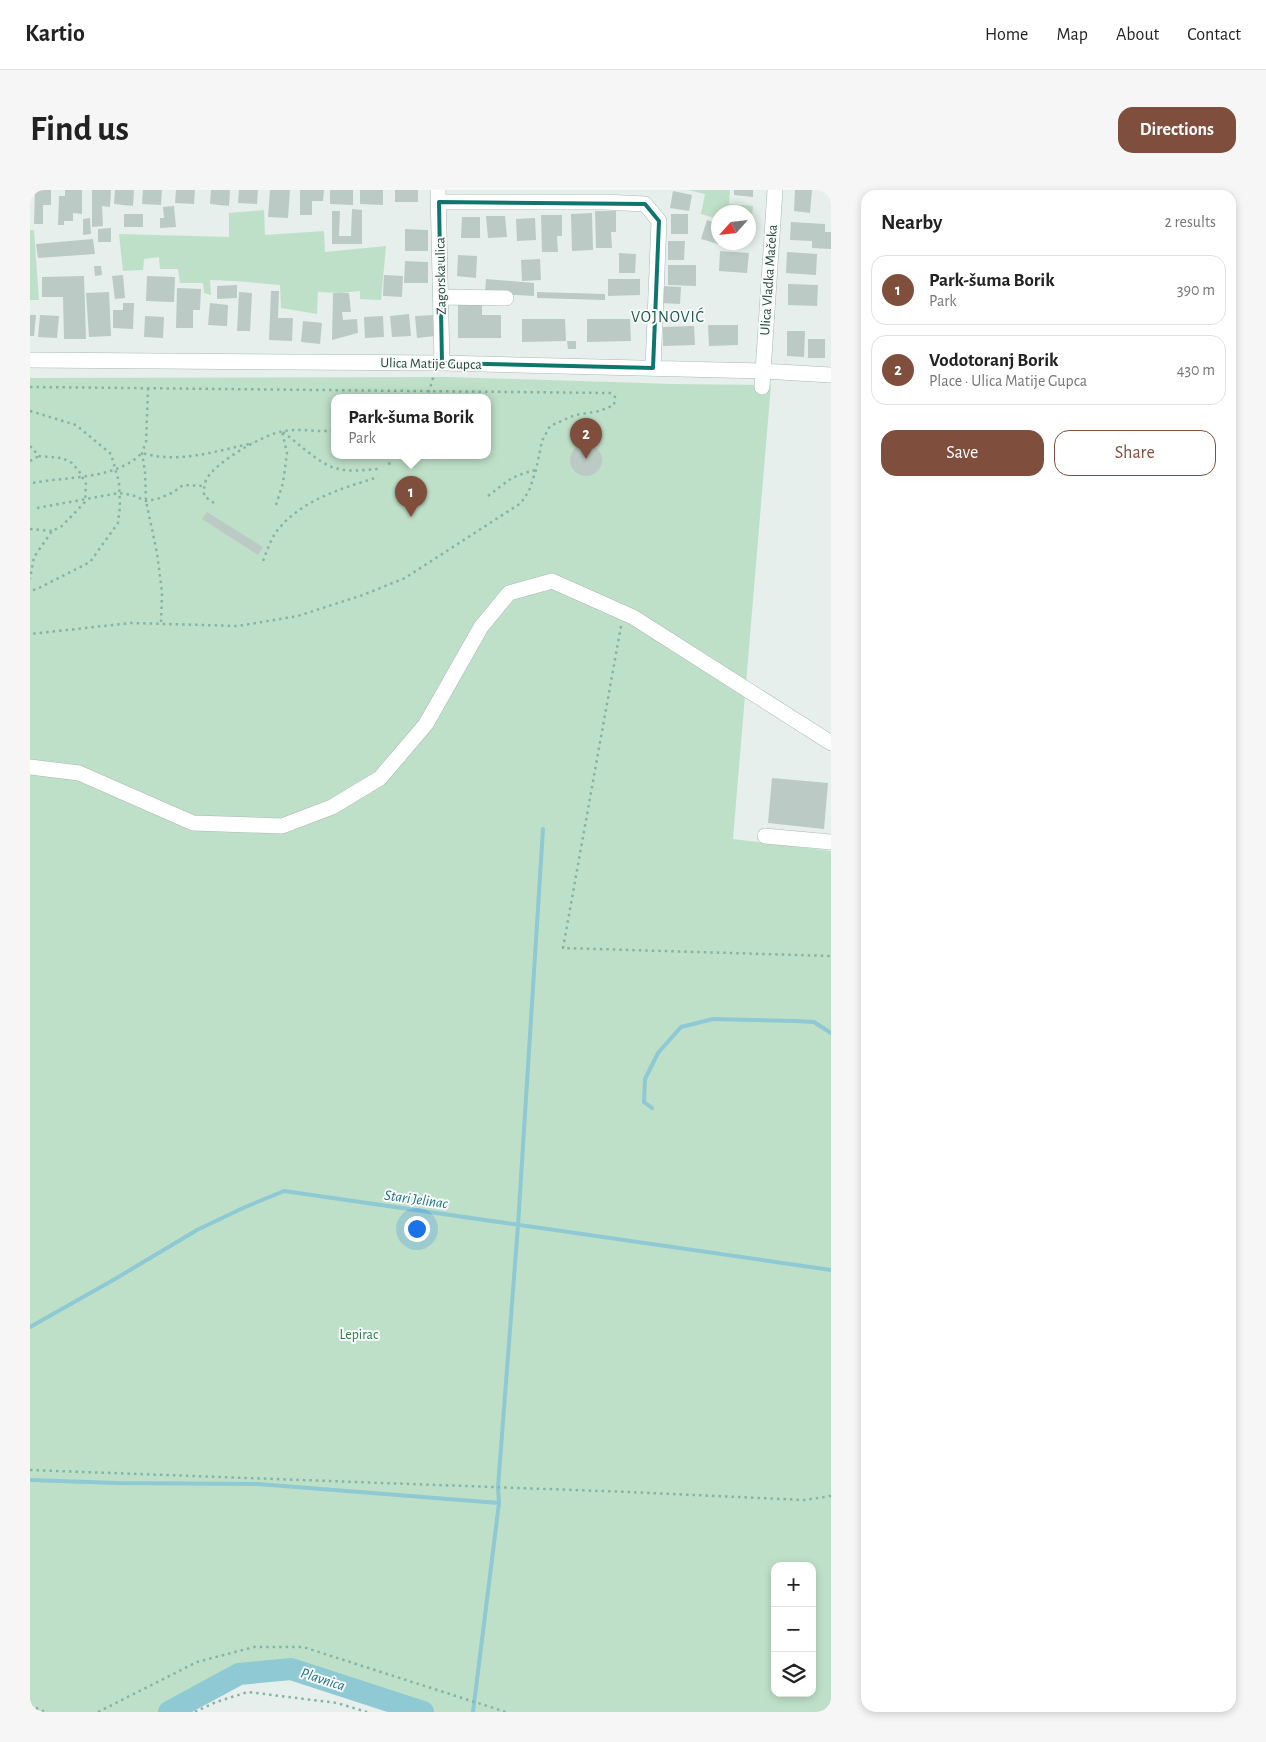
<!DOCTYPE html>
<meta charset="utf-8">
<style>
body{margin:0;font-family:"Alegreya Sans",sans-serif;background:#f6f6f6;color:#222}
.controls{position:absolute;right:15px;bottom:15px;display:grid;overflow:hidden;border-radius:10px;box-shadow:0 2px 8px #0003}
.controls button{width:45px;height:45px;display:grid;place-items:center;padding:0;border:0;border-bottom:1px solid #e0e0e0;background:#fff;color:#222;font:25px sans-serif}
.compass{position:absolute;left:681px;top:15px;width:45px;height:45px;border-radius:50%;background:#fff;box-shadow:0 2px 8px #0003;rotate:243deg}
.you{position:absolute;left:386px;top:1038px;width:18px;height:18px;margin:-12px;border:4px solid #fff;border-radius:50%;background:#1a73e8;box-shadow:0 0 0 8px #1a73e833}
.badge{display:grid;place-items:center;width:32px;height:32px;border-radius:50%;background:#804e3d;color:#fff;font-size:16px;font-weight:700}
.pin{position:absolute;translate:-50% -41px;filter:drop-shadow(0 1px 2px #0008)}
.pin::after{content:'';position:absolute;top:26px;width:18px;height:15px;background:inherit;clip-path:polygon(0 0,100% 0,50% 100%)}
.popup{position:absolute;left:301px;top:204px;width:160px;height:65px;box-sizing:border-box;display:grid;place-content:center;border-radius:10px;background:#fff;filter:drop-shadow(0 1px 4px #0005);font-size:16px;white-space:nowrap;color:#767676}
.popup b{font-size:19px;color:#222}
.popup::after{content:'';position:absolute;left:50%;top:100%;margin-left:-10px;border:10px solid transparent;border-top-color:#fff}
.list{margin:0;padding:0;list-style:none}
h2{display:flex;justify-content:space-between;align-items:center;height:65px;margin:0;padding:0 20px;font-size:21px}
h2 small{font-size:16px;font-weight:400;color:#767676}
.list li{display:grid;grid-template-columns:32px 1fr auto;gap:15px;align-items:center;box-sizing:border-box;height:70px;margin:0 10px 10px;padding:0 10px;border:1px solid #e0e0e0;border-radius:15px}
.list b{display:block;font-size:19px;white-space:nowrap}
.list p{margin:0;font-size:16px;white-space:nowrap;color:#767676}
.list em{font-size:16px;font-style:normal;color:#767676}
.actions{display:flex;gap:10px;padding:15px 20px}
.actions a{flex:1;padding:11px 0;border:1px solid #804e3d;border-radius:15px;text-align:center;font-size:18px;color:#804e3d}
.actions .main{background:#804e3d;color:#fff}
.icon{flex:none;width:28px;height:28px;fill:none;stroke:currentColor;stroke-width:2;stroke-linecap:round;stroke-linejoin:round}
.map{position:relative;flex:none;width:801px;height:1522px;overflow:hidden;border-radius:15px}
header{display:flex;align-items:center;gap:30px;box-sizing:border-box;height:70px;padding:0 25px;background:#fff;border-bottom:1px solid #e0e0e0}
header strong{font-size:24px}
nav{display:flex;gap:28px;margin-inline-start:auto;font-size:18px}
.intro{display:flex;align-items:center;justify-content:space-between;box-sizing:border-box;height:120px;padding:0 30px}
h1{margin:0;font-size:35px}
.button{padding:12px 22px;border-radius:15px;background:#804e3d;color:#fff;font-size:18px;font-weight:700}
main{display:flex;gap:30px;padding:0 30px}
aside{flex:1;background:#fff;border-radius:15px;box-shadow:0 2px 8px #0003}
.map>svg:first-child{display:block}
</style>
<header>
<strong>Kartio</strong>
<nav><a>Home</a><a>Map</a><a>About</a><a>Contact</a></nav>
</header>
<div class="intro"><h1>Find us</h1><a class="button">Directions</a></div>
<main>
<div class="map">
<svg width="801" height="1522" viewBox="0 0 801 1522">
<rect width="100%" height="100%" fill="#e6efeb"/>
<path fill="#bfe0c8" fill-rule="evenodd" d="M658 0H700L699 14 723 16 720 49H719L718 22H688V29L671 24 675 4Z
M234 20 235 45 294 41 295 62 356 56 351 110 330 109V101L310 103 288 102 287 124 251 118 250 95 205 91 180 90 181 105 174 103 173 93H150L148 79H130L129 67 114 69 113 80 93 81 89 44 199 47V23Z
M0 40H4L9 110H0Z
M418 187 644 194 741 195 703 649 801 661V1522H393L261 1479 209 1484 139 1522H0V188ZM305 208H457V266H305ZM745 1376H782V1503H745Z"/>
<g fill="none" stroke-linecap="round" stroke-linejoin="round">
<path stroke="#8ec9d4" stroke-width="4" d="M622 918 614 912 615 889 628 863 651 837 683 829 765 831 784 832 801 843
M0 1137 85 1089 167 1040 213 1018 254 1001 801 1080
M0 1290 87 1293 228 1294 469 1313 443 1522
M469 1313 468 1297 488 1035 513 639"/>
<path stroke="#8ec9d4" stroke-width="22" d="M139 1522 209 1484 261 1479 393 1522"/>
</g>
<path fill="#bbcac4" d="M5 0H21V15H13V34H4Z
M35 0H52V24L43 23V31H34V35H28L29 6H35Z
M62 0H81L80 17 72 16 73 36 62 37Z
M85 0H104L103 16 84 14Z
M113 0H132L131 15 112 14Z
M146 0H165L164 14 145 13Z
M181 0H200L199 16 180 14Z
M209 0H228L227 14 208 13Z
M240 0H260L258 28 238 27Z
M270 0H294L293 11H282V25H270Z
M300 0H323V15L300 14Z
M330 0H353V15L330 14Z
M365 0H388V12H365Z
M704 0H723V7L704 5Z
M765 0H782L780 23 764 21Z
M643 1 662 5 659 21 640 18Z
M144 16 146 37 130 38V28H134L133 17Z
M322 19 332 20V54H302V21H310L309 46H321Z
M565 21H586V42H581L582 58H566Z
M562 23 563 60 542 61 541 24Z
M94 24H113V37H94Z
M641 24H658V44H641Z
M511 25H532V46H527L528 62H512Z
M456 26H475L477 47 458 48Z
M432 27H450V48H431Z
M60 28 61 44 53 45V29Z
M505 28 506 50 487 51 486 29Z
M677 30 688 34V54L671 49Z
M761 32 795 34V42H801V59L782 58V51L760 50Z
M81 38V52H68V39Z
M375 39 398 40V61H375Z
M63 49 65 64 8 68 6 54Z
M638 51H655L654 70H638Z
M690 61 719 63 717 83 689 81Z
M757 62 787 64 786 85 756 83Z
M589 63 606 64 605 83H589Z
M428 65 447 66 446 88 427 86Z
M510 69 511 90 492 91 491 70Z
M375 71 398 72V93H374Z
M638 75H666V96L638 95Z
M64 76H71L72 85 65 86Z
M93 85 95 108 85 109 82 86Z
M354 85 373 86 372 107 353 106Z
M54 86 56 149H34L33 107H12V87Z
M117 86 145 87 144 112 116 111Z
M456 89 504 93V106L455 103Z
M578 89H610V105L578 106Z
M758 94 788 95 787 116 758 115Z
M207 95V108L187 109V96Z
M631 96 651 97 650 114 631 113Z
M147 98 171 99 170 120H163V138H146Z
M241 101H249L248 128H263L262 151 239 150Z
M79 102 81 146 59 147 56 103Z
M209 102 222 103 220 141H207Z
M507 102 575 104V110L507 108Z
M303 103H319L321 122H312L313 130 327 129 328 143 302 150Z
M93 113H104L103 139 83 138V120H93Z
M180 113 198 115 197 136 178 135Z
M428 113H452V125H471V148H428Z
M379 124 381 146 362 147 360 126Z
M0 125H6L4 146H0Z
M10 125 29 126 27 148 8 147Z
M404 125 405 146 387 148 385 126Z
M115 126 134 127 133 148 114 147Z
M353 126 354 147 335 148 334 127Z
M492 129H535L536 151 492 152Z
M557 129H600L601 151 557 152Z
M273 131 292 133 290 154 271 152Z
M678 135H708V155L679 156Z
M664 136 665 155 633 156V137Z
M757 141H775L774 167 757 166Z
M778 149H795V168H778Z
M537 151H546V159H538Z
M540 270a16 16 0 1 1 32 0a16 16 0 1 1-32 0Z
M177 322 233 357 228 365 172 329Z
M742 588 798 593 794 639 738 633Z"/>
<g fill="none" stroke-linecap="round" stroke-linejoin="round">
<defs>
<path id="minor" d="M408 0 412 173
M409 12H574L615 14 629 31 623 178
M411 107 476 108
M0 170 412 173 732 181 801 185
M732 197 745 0
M0 577 49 583 163 633 252 636 302 617 350 588 396 534 451 437 479 403 522 391 603 427 801 553
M735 646 801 652"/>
</defs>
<use href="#minor" stroke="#a8b8b2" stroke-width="16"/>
<path stroke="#86b3a5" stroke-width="2.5" stroke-dasharray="2.5 4" stroke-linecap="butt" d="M0 197 580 203 585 207 584 215 570 221 545 225 520 236 512 251 506 280 499 301 491 313 375 388 333 405 268 426 208 436 101 433 0 444
M118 198 116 252 112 263 115 282 116 311 127 363 132 402 131 434
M395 208 399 201 404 185
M0 221 46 235 81 264 89 292 90 316 88 333 60 372 7 399 0 401
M253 242C268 253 291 276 309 279 321 282 335 280 348 279
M0 256 9 266 32 268 42 273 49 281 56 294 55 312 32 336 22 341 4 367 0 389
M358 266 360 278
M0 271 9 266
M3 293C38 286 85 290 112 263 149 274 186 261 223 253
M458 306C478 291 480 286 506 280
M184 313 174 306C174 300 174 296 176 290 185 272 234 244 254 241 271 238 288 243 305 240
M246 315 253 293 257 263 252 241
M7 318 89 303 102 305 116 311 127 309 142 303 153 295 174 296
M0 339 22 341
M233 371C238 358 242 345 251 336 276 308 314 298 348 287
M591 436 533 758 801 766
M0 1280 598 1302 774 1310 801 1306
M0 1515 15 1522
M68 1522 167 1472 224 1457H273L476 1522
M165 1522 186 1512 218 1502 307 1513 337 1522"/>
<use href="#minor" stroke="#fff" stroke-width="15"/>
</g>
<path fill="none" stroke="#0f766e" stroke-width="4" stroke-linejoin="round" d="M409 12 615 14 629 31 623 178 412 173Z"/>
<g text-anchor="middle" stroke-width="4" stroke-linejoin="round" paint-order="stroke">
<g font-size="14" fill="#24423a" stroke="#f7fbf9">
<text transform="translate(410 86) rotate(-91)" y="5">Zagorska ulica</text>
<text transform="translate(738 90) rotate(-86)" y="5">Ulica Vladka Mačeka</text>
<text transform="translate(401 173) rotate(1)" y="5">Ulica Matije Gupca</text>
</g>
<g font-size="14" fill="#2d7a4b" stroke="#f7fbf9">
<text x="329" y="1149">Lepirac</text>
</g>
<g font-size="15" font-style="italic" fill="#1c6f80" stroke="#f7fbf9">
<text transform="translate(386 1009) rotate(8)" y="5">Stari Jelinac</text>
<text transform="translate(293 1489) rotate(18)" y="5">Plavnica</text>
</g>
<g font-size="16" letter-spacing="1" fill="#1f5548" stroke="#f7fbf9">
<text x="638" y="132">VOJNOVIĆ</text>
</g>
</g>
</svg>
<div class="controls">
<button>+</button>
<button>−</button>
<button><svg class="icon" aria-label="layers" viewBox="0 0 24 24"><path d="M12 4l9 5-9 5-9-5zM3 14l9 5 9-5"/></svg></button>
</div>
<svg class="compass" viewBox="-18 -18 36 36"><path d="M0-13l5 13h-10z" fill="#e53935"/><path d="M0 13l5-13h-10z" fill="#767676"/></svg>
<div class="you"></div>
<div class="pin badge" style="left:381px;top:327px">1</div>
<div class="popup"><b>Park-šuma Borik</b>Park</div>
<div class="pin badge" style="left:556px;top:269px">2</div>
</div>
<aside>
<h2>Nearby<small>2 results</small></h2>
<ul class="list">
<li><span class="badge">1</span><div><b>Park-šuma Borik</b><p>Park</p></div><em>390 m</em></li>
<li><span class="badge">2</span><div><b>Vodotoranj Borik</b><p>Place · Ulica Matije Gupca</p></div><em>430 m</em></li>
</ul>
<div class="actions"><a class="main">Save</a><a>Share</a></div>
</aside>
</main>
